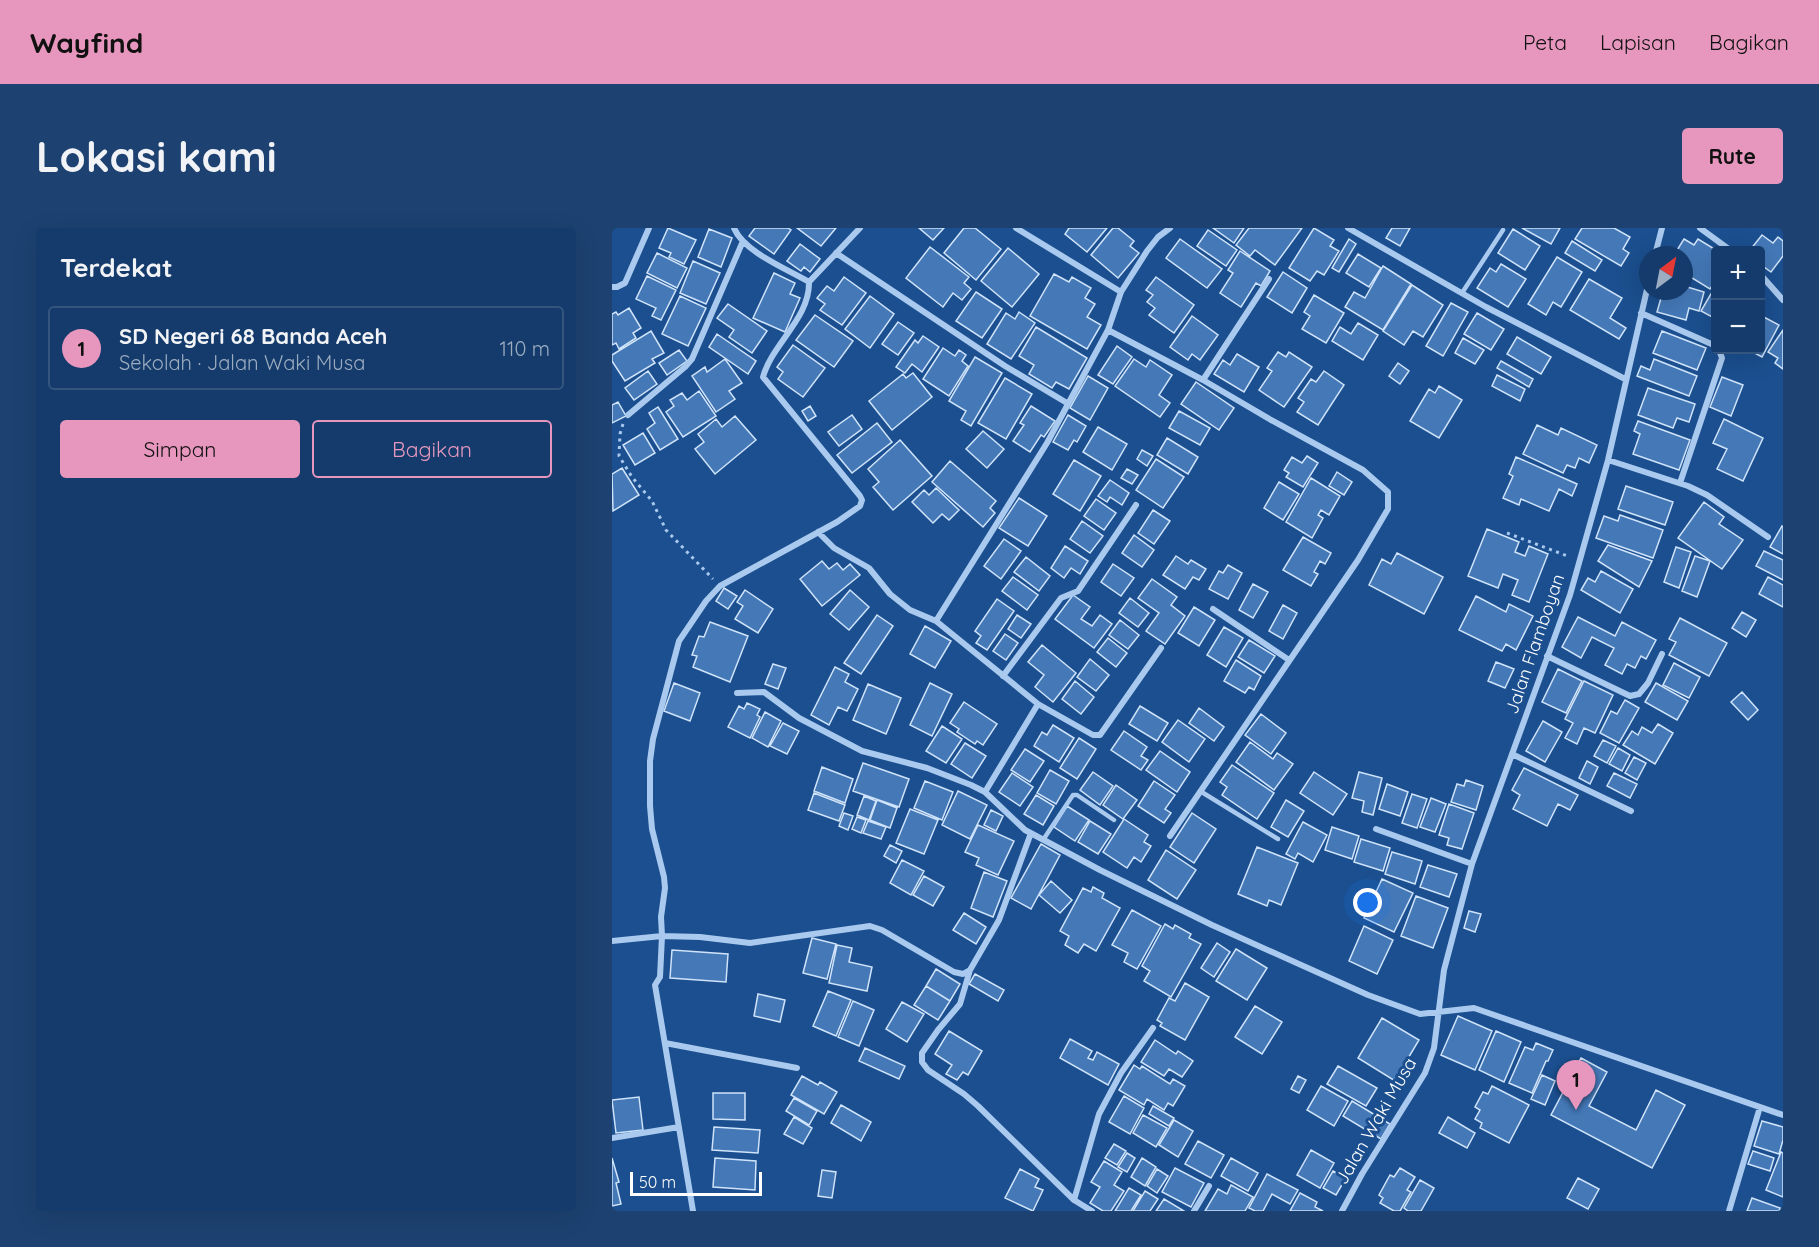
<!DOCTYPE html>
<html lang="id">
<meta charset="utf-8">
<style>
body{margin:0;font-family:Quicksand,sans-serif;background:#1d4271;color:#f1f3f6}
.controls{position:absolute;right:18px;top:18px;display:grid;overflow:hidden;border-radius:6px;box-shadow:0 6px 24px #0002}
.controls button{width:54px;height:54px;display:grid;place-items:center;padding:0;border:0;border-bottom:2px solid #33557e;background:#143b6b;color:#f1f3f6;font:30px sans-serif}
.compass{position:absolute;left:1027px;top:18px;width:54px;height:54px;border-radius:50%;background:#143b6b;box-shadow:0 6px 24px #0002;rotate:32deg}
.scale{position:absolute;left:18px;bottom:15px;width:132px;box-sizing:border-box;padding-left:6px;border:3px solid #fff;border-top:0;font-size:16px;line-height:21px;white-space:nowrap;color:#fff;-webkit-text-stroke:4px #1b4f8f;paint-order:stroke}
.you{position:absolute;left:756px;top:675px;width:21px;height:21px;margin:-15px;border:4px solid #fff;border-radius:50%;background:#1a73e8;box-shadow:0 0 0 9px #1a73e833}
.badge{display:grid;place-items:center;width:39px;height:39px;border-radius:50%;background:#e797bd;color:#111;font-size:20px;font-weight:700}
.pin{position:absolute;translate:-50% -50px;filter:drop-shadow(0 2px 3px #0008)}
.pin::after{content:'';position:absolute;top:32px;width:21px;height:18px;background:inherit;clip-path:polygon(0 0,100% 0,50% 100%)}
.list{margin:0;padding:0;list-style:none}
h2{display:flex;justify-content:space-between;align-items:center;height:78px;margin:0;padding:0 24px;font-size:26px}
h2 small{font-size:20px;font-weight:400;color:#9dadc1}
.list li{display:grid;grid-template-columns:39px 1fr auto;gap:18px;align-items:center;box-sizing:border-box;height:84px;margin:0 12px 12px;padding:0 12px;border:2px solid #33557e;border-radius:6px}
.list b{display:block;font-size:22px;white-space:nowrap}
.list p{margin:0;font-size:20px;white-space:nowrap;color:#9dadc1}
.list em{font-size:20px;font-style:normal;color:#9dadc1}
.actions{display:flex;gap:12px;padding:18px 24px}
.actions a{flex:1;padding:14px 0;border:2px solid #e797bd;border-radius:6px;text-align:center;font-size:21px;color:#e797bd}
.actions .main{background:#e797bd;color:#111}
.map{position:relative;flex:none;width:1171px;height:983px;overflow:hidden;border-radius:6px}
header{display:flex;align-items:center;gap:36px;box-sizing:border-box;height:84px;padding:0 30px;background:#e797bd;color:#111}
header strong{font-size:28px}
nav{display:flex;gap:33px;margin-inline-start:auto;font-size:21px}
.intro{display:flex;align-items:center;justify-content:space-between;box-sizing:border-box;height:144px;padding:0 36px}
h1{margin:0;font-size:42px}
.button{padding:15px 27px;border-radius:6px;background:#e797bd;color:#111;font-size:21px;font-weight:700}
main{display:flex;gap:36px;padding:0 36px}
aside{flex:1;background:#143b6b;border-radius:6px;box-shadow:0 6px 24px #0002}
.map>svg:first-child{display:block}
</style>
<header>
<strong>Wayfind</strong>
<nav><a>Peta</a><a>Lapisan</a><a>Bagikan</a></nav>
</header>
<div class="intro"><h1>Lokasi kami</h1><a class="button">Rute</a></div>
<main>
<aside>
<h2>Terdekat<small></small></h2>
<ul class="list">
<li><span class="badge">1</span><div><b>SD Negeri 68 Banda Aceh</b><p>Sekolah · Jalan Waki Musa</p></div><em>110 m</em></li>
</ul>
<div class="actions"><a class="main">Simpan</a><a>Bagikan</a></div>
</aside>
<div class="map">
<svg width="1171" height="983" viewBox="0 0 1171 983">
<rect width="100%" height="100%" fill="#1b4f8f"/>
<path fill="#4478b7" stroke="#cfe3fa" stroke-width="1.5" d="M56 0 84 12 72 36 57 29 59 25 47 20Z
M143 0H176L179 2 162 26 137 8Z
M185 0H224L209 18Z
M307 0H332L321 12Z
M352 0H363L389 21 364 52 332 25Z
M457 0H495L475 24 453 6Z
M501 0H506L522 13 518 18 527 25 506 50 479 27Z
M601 0H632L622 15Z
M637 0H690L663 37 643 22 638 28 624 17Z
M702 0 722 12 718 18 727 23 712 47 705 43 698 53 677 40Z
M780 0H798L788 18 774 10Z
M910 0H948L939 16Z
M970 0H1002L1018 9 1011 21 1017 25 1009 38 963 11Z
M97 1 120 10 109 39 86 29Z
M901 1 928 18 913 42 886 25Z
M596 2 625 22 614 38 585 18Z
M1150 7 1161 15 1166 9 1171 13V28L1159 44 1148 36V22H1138Z
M568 11 610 41 595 60 554 30Z
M737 11 744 16 727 44 720 40Z
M1072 11 1082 17 1086 11 1104 22V52L1098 61 1072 45V27H1062Z
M960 13 990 32 983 43 953 25Z
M188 16 208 31 198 44 192 39 189 43 175 33Z
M318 19 357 49 352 55 359 61 350 72 341 65 331 79 294 50Z
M396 20 427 46 400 79 369 53Z
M628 23 658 43 649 58 644 55 629 79 608 65 621 45 616 42Z
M45 25 75 40 65 60 35 45Z
M746 26 769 40 757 59 734 45Z
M945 29 970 44 949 79 941 74 934 87 916 76Z
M81 33 108 45 94 76 68 65Z
M889 36 914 51 896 79 865 60 878 40 884 44Z
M771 38 799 56 771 102 733 79 742 64 753 70Z
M671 44 695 60 680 85 655 69Z
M162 45 183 55 178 66 188 70 173 104 141 90Z
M442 46 457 54 460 49 479 60 473 70 483 76 475 89 489 97 475 121 418 88Z
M35 48 64 62 49 92 40 88 44 80 24 71Z
M232 49 254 65 230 97 208 82 213 76 205 70 215 58 222 63Z
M544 49 582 77 562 105 537 87 543 80 535 74 541 67 534 62Z
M977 51 1010 70 998 90 1014 100 1007 111 958 82Z
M800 57 831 77 811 109 801 103 792 117 771 103Z
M1072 58 1092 64 1087 83 1077 80 1074 92 1045 84 1051 63H1072Z
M364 64 390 81 370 110 344 93Z
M1100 64 1104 67V91L1089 83Z
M702 67 732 85 714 115 690 101 698 88 692 84Z
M68 68 94 80 76 118 50 106Z
M258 68 282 86 258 120 233 101Z
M839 75 856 84 831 128 814 118Z
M116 76 155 103 140 125 117 109 122 102 105 90Z
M17 80 29 100 21 105 24 110 7 121 4 115 0 117V86L4 84 6 87Z
M407 84 423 95 399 131 375 116 394 85 403 91Z
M865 85 892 101 879 122 852 106Z
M203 87 241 113 222 139 184 112Z
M1148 87 1167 97 1150 129 1137 122H1148Z
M580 88 606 107 588 132 580 126 576 132 558 119Z
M286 94 302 105 286 127 270 116Z
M746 95 766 107 751 132 720 113 728 99 739 106Z
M424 99 475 130 457 161 444 154 440 160 417 146 422 137 407 128Z
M1171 102V141L1163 135 1166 130 1156 124Z
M39 103 52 125 40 131 43 135 13 153 0 133V127Z
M1050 103 1094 120 1085 142 1041 125Z
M105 106 144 133 136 146 97 119Z
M311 108 327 119 310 144 300 136 293 145 284 139 303 112 306 115Z
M905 109 939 129 929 146 895 126Z
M851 110 872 122 863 136 843 125Z
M181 117 213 140 191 169 166 151 171 144 165 139Z
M505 118 520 129 501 156 486 147Z
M331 120 343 128 347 122 354 127 350 133 356 138 337 168 311 151Z
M67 122 75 133 55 147 47 135Z
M666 124 674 129 677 124 700 139 672 179 647 162 660 143 655 140Z
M625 126 647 139 632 164 602 146 611 132 618 137Z
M363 129 390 145 359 198 349 192 354 183 337 173Z
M113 131 130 155 117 163 123 171 104 184 80 148 93 139 95 144Z
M522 131 534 139 538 132 560 147 547 167 558 175 548 189 503 158Z
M1042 131 1085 148 1077 168 1025 148 1029 138 1038 142Z
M889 133 921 151 917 159 885 140Z
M786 135 797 143 788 156 777 148Z
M36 143 45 156 22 172 13 160Z
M712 143 732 157 706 197 685 184 692 174 686 170 699 151 704 154Z
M301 145 320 169 280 202 257 173 291 146 294 150Z
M885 147 913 161 908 173 880 158Z
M476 148 496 160 478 192 458 180Z
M1110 149 1131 157 1119 188 1098 179Z
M393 150 420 166 394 211 366 195Z
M584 154 622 180 607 202 569 176Z
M827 158 850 172 827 210 798 193 817 161 823 165Z
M1036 160 1083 176 1077 194 1065 190 1061 200 1026 187Z
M87 163 104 188 71 209 54 184 62 178 58 172 70 165 75 172Z
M6 174 14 188 0 195V177Z
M198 178 204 188 196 193 190 183Z
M419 178 443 193 432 209 429 207 418 224 401 213 412 197 408 195Z
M46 179 66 211 48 222 35 201 43 195 37 185Z
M567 183 598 200 588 217 557 200Z
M240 187 250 201 227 218 216 204Z
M456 187 474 198 465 214 462 212 456 222 441 214Z
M123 188 144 212 103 246 83 221 92 214 86 206 104 191 110 199Z
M1112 191 1151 210 1131 253 1105 241 1115 221 1101 215Z
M1026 193 1078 212 1067 242 1021 226 1028 206 1022 203Z
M265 195 280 214 240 245 225 227Z
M925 197 946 207 949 200 985 217 977 235 967 230 963 240 955 237 951 245 911 226Z
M486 199 515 216 500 242 471 224Z
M371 203 392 221 375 240 354 221Z
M31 205 43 225 23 237 11 217Z
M555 210 586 229 576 246 545 227Z
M288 212 320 248 281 282 261 259 267 254 256 241Z
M530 222 541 228 535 238 525 231Z
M695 228 706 235 691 259 674 249 677 245 672 242 680 229 690 235Z
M904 229 965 256 960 268 947 261 937 283 909 271 907 277 891 270 901 248 897 246Z
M544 231 572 249 551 280 524 262Z
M462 232 489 248 468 283 441 266Z
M338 233 384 273 378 280 383 285 371 299 320 254Z
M10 240 27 267 1 283 0 246Z
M515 241 526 247 520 256 509 250Z
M725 244 740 254 732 267 717 258Z
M699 250 728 268 717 287 709 282 706 287 711 290 700 310 674 294Z
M498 252 517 265 510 277 498 269 495 274 486 268Z
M667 254 687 266 671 292 652 280Z
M1014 258 1061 274 1053 297 1006 281Z
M324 260 347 282 337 292 330 286 321 295 300 274 312 262 317 267Z
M407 270 435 288 416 318 387 300Z
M484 271 504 285 492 302 472 288Z
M1092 274 1112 289 1107 296 1131 312 1110 341 1066 310Z
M541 282 558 293 542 316 526 305Z
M1008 287 1051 302 1041 330 984 310 992 288 1006 293Z
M470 293 491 308 478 325 458 311Z
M1170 298 1171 299V326L1158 319Z
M875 301 907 314 903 324 913 328 917 318 936 326 917 374 900 367 906 352 891 346 886 360 856 348Z
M522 307 542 322 530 339 510 325Z
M691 309 719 325 713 336 708 333 702 344 706 346 699 358 671 342Z
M392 311 409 323 389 351 372 338Z
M996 317 1040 333 1027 359 986 333Z
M453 318 476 333 468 346 459 340 452 350 439 340Z
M1064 319 1079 324 1067 360 1052 354Z
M1152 323 1171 332V352L1144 338Z
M785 325 831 349 812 386 757 357 770 331 779 336Z
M564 328 576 336 579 332 594 341 587 352 581 349 573 361 551 347Z
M1083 328 1098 333 1085 369 1070 363Z
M414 329 438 348 427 363 402 344Z
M210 333 217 341 225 335 231 342 238 336 248 347 210 378 188 351Z
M501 336 522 350 509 368 489 354Z
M616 337 630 345 616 371 597 361 607 343 611 345Z
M989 343 1021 361 1008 385 969 362 976 350 983 354Z
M401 349 426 367 415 382 390 363Z
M1156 349 1171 357V379L1147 366Z
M540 351 565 369 559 377 573 388 553 416 534 403 547 385 526 370Z
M641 356 656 364 641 390 627 382Z
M112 360 125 368 116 381 104 373Z
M133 362 161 381 146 405 123 391 131 378 125 374Z
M238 362 257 379 237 402 218 386Z
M461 367 478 379 469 391 480 398 488 387 500 396 482 420 443 391Z
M864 368 894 384 897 376 921 388 904 422 894 416 890 423 847 402Z
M518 370 537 385 526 399 507 385Z
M385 371 402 383 375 422 364 415 369 408 363 403Z
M671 377 685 385 671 411 657 403Z
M582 379 603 392 587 418 566 405Z
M1130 384 1144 392 1134 409 1120 400Z
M265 387 281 398 249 446 232 435Z
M405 387 419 396 409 410 396 401Z
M966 389 1003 408 1010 394 1044 412 1034 431 1029 428 1023 440 1015 436 1010 446 993 437 1002 420 980 409 969 430 950 419Z
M1068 390 1115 415 1097 448 1057 427 1064 414 1057 411Z
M508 392 527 407 516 421 497 407Z
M98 394 136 408 118 454 81 439 85 428 80 427 87 408 92 409Z
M313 398 339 413 323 440 298 426Z
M612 399 631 410 614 439 595 427Z
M393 406 406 415 394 432 381 423Z
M496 410 515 425 504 439 485 424Z
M637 412 663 428 652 445 626 429Z
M430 417 464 445 441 474 423 459 432 447 416 434Z
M478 431 497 447 484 463 465 449Z
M624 432 649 448 642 462 637 459 633 465 612 453Z
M884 434 902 441 893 460 876 453Z
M1062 435 1088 449 1077 470 1051 457Z
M161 436 174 440 166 461 153 456Z
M223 439 237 446 233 454 246 461 235 483 226 479 217 497 199 487Z
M946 441 970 453 954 485 930 474Z
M463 453 482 469 469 486 450 471Z
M972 453 1001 467 983 505 972 500 965 516 953 510 961 495 953 491Z
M62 455 88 465 78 493 52 483Z
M318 455 340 466 320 508 298 497Z
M1044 455 1076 473 1065 492 1033 474Z
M256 456 289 470 274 506 241 492Z
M1130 464 1146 482 1136 492 1119 474Z
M1013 472 1027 480 1007 515 988 505 999 483 1005 486Z
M352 474 385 496 371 517 365 513 363 516 345 504 347 501 338 495Z
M135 475 148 481 145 487 148 489 138 510 116 499 127 478 132 481Z
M528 478 556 495 545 513 517 496Z
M587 480 612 499 602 513 577 495Z
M153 484 169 493 156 519 140 510Z
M649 486 674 505 659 526 633 507Z
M566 492 593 511 577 534 550 514Z
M931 493 950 504 933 534 914 523Z
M171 495 187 503 175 526 158 518Z
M1046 496 1061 505 1043 536 1011 517 1020 503 1026 507 1030 499 1040 505Z
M441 497 462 510 447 534 422 518 430 504 435 507Z
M330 498 350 511 334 535 314 523Z
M512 503 535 519 529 528 536 532 529 542 499 522Z
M467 510 484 521 465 551 448 540Z
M991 512 1004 518 995 535 982 528Z
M638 514 661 531 665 525 681 536 662 562 624 534Z
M353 515 374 528 360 550 339 536Z
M1006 520 1018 527 1010 543 997 536Z
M413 521 432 533 418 554 399 542Z
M548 523 578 544 565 564 534 542Z
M1022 529 1034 535 1025 552 1013 545Z
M975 533 986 539 978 556 967 550Z
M251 535 297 551 287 579 241 563Z
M620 537 662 565 645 591 610 567 615 559 608 554Z
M210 539 241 551 233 575 202 563Z
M912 540 966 567 958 582 946 576 935 598 901 581 908 567 900 562Z
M438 542 457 553 444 576 425 565Z
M481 544 501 558 488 577 468 562Z
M702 544 735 566 721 587 688 565Z
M747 544 770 550 761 587 750 584 752 573 740 570Z
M400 545 421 559 408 578 387 564Z
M1002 545 1025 556 1018 570 995 558Z
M854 552 871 558 864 582 839 574 845 556 852 558Z
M313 553 341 564 330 592 302 580Z
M542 553 563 567 553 581 559 585 552 595 526 578Z
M775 556 796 564 788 588 767 581Z
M504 557 525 572 511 591 491 577Z
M346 563 375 577 358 611 330 597Z
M202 565 233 577 227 593 196 582Z
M800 566 815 571 805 600 790 595Z
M424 567 442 578 431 597 412 586Z
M252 568 264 573 257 592 245 587Z
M819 570 834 576 823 604 808 599Z
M265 572 285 580 278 600 258 592Z
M674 572 692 583 676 609 659 599Z
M837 576 862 585 850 621 835 617 837 610 827 607Z
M455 578 477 592 463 613 442 599Z
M298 581 326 592 312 626 284 615Z
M379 582 391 588 384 603 372 597Z
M232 585 241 588 236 602 227 598Z
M580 585 604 601 582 635 558 619Z
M245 589 254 592 249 605 240 601Z
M512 591 536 607 532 614 539 618 529 634 522 629 515 640 491 624Z
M256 593 274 599 269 611 251 605Z
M478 593 499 606 486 626 466 614Z
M691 594 715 607 701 634 686 625 683 631 674 626Z
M366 597 402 613 386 647 364 637 367 630 353 624Z
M720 599 747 608 740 631 713 622Z
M749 611 778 620 771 643 742 634Z
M429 616 448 627 419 681 399 670Z
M278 617 290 623 284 635 272 628Z
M645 619 686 635 669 677 657 672 655 678 626 666Z
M554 622 584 642 565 671 536 652Z
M780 624 810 633 803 656 773 646Z
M290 632 312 643 299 667 278 655Z
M816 637 845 646 837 669 808 659Z
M372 644 395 653 381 689 359 680Z
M312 648 332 659 321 678 301 667Z
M770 651 801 665 782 704 752 690Z
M439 653 460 672 448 685 427 667Z
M481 659 492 665 490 670 508 680 484 723 472 716 466 725 453 717 457 708 448 703 471 660 479 664Z
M804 668 836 680 821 720 789 708Z
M520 682 549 698 525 741 512 734 516 725 500 717Z
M857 683 869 686 863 704 852 700Z
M352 685 374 699 364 716 341 702Z
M553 696 561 701 563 697 579 706 577 710 589 716 559 769 532 753 538 743 530 738Z
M752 698 781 712 765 746 737 733Z
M200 710 224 716 215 751 191 745Z
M605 715 618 724 602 749 589 740Z
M225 717 240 720 237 734 260 739 255 763 217 755Z
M624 721 655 740 635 772 604 753Z
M60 722 116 726 114 754 58 750Z
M324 741 348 756 338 773 314 758Z
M363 746 392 762 386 773 357 756Z
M573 755 597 769 573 812 548 798 550 795 545 792 557 770 563 773Z
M314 758 338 773 326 792 302 777Z
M216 763 239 772 224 808 201 798Z
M146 766 173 772 168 794 142 788Z
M241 773 262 782 247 818 226 809Z
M290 774 312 786 295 814 274 801Z
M643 778 670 794 650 826 623 809Z
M846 788 880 803 863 842 829 827Z
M770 790 807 812 789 842 794 846 788 856 746 830Z
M337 803 370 823 356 847 351 844 345 852 334 846 340 837 323 826Z
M884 803 909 814 892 854 867 842Z
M458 811 480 823 476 830 481 832 485 824 507 836 496 857 448 830Z
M543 812 564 826 566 823 581 833 570 849 557 841 552 848 529 834Z
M924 815 941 822 936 833H934L920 865 897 855 913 819 921 822Z
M253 820 293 838 287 851 247 833Z
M969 830 995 844 977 878 1024 902 1044 862 1073 877 1040 940 939 887Z
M522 837 528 841 530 838 558 856 561 851 573 858 561 878 556 875 552 882 535 871 532 877 507 862Z
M726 838 765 860 754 878 715 856Z
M930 847 943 853 933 877 919 871Z
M190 848 206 857 208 854 225 864 212 886 179 867Z
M686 848 694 852 687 865 679 861Z
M709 858 736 873 722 898 695 882Z
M880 858 917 877 897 915 868 900 870 895 863 891 868 882 863 879 871 864 876 866Z
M101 865H133V892L101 891Z
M512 868 532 880 518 906 497 894Z
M27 869 31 902 4 905 0 872Z
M182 870 205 883 197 897 174 883Z
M740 873 778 896 769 911 731 888Z
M229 877 259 894 249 913 219 895Z
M541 878 562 890 557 898 537 886Z
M531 887 555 900 544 919 521 905Z
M182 889 200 900 191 916 172 906Z
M836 889 863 905 855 920 827 905Z
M562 892 581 903 566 929 547 917Z
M1150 893 1171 899V912L1167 926 1142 918Z
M102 899 148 902 146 925 100 922Z
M586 913 612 927 599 950 573 936Z
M502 916 514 923 505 937 493 930Z
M699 922 722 935 708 960 685 947Z
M1141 923 1162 930 1158 943 1136 936Z
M1169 924 1171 925V969L1154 962Z
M515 925 523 930 515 944 506 939Z
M0 930 7 954 4 955 9 976 0 978Z
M103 930 144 933 143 962 101 959Z
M530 930 544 939 533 958 519 949Z
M619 930 646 945 636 963 609 948Z
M492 933 510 944 502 957 512 963 499 983H491L478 975 488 959 479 954Z
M563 940 592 955 579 979 550 964Z
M788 940 803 949 795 962 799 964 788 983H782L768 975 771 970 767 967 778 947 782 949Z
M408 941 427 951 423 959 431 962 421 983 393 970Z
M545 941 556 948 545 965 535 958Z
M210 942 224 944 220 970 206 968Z
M721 943 734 950 724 967 711 960Z
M655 946 686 962 678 976 660 966 651 983H643L637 980Z
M966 950 987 961 976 981 955 970Z
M808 952 822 960 809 983H796L792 980Z
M619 957 641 969 633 983H593L606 961 615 966Z
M517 960 529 967 519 983H503Z
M533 963 546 971 538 983H521Z
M688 965 705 974 703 979 711 983H678Z
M1140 970 1168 980 1167 983H1135Z
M552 971 572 983H544Z"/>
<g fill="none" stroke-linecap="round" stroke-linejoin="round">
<path stroke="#a9c9ee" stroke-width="3" stroke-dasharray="3 4.5" stroke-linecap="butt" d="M11 196 8 206 7 228 20 249 40 273 54 302 101 351
M895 305 958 329"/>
<path stroke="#a9c9ee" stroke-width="4.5" d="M850 65 891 2
M588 563 666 611
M431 612 461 567H465L502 592"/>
<path stroke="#a9c9ee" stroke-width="6" d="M122 0C132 24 175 41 197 54L248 0
M404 0 509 64
M736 0 874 79 1013 151
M1088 0 1118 22
M224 25 393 138 455 175
M1043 27 1050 0
M1148 46 1171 72
M0 59H5L13 55 37 0
M1029 85 1104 118
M496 102 591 152 659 192 751 242 776 264V281L746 332 558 608
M591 152 657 51
M16 187 73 139 80 131 131 13
M996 232 1076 258 1095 267 1156 309
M1068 255 1110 130 1107 122
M206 304 222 320 257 340 278 366 298 382 324 393 426 476 373 564
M601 381 677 432
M324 393 435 215 496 102 509 64 535 23 546 9 558 0
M935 428 1018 468 1027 466 1036 455 1050 426
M391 448 449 370 466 363 524 277
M125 465 152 464 187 490 250 523 315 540 359 557 373 564 413 602 488 642 600 697 756 767 808 786 862 780 1171 887
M426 476 481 507H488L549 420
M900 526 1019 583
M764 601 860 636
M419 605 387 692 358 742 348 776 326 802 310 825V834L316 842 352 866 366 878 462 972
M0 713 50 708 88 709 138 715 258 698 270 702 342 744 351 746 358 742
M53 815 185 840
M0 910 67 899
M81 983 43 757 48 749 50 708 49 689 53 660 52 649 40 601 38 578V533L41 511 67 413 94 373 108 358 225 294 248 278 250 272 248 268 151 149C160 116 198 90 197 54
M480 983 462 972 487 886 509 845 541 800
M582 983 597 958
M730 983 750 946 813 845 822 820 832 742 860 636 958 367 996 232 1036 57
M1117 983 1148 879"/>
</g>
<g text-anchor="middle" stroke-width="6" stroke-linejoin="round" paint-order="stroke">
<g font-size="18" fill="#fff" stroke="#1b4f8f">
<text transform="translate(923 416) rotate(-71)" y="6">Jalan Flamboyan</text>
<text transform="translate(764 893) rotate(-60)" y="6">Jalan Waki Musa</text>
</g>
</g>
</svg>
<div class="controls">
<button>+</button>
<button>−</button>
</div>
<svg class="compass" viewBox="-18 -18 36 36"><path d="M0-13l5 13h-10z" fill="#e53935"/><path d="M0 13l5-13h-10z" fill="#9dadc1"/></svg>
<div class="scale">50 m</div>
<div class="you"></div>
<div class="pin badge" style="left:964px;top:882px">1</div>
</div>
</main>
